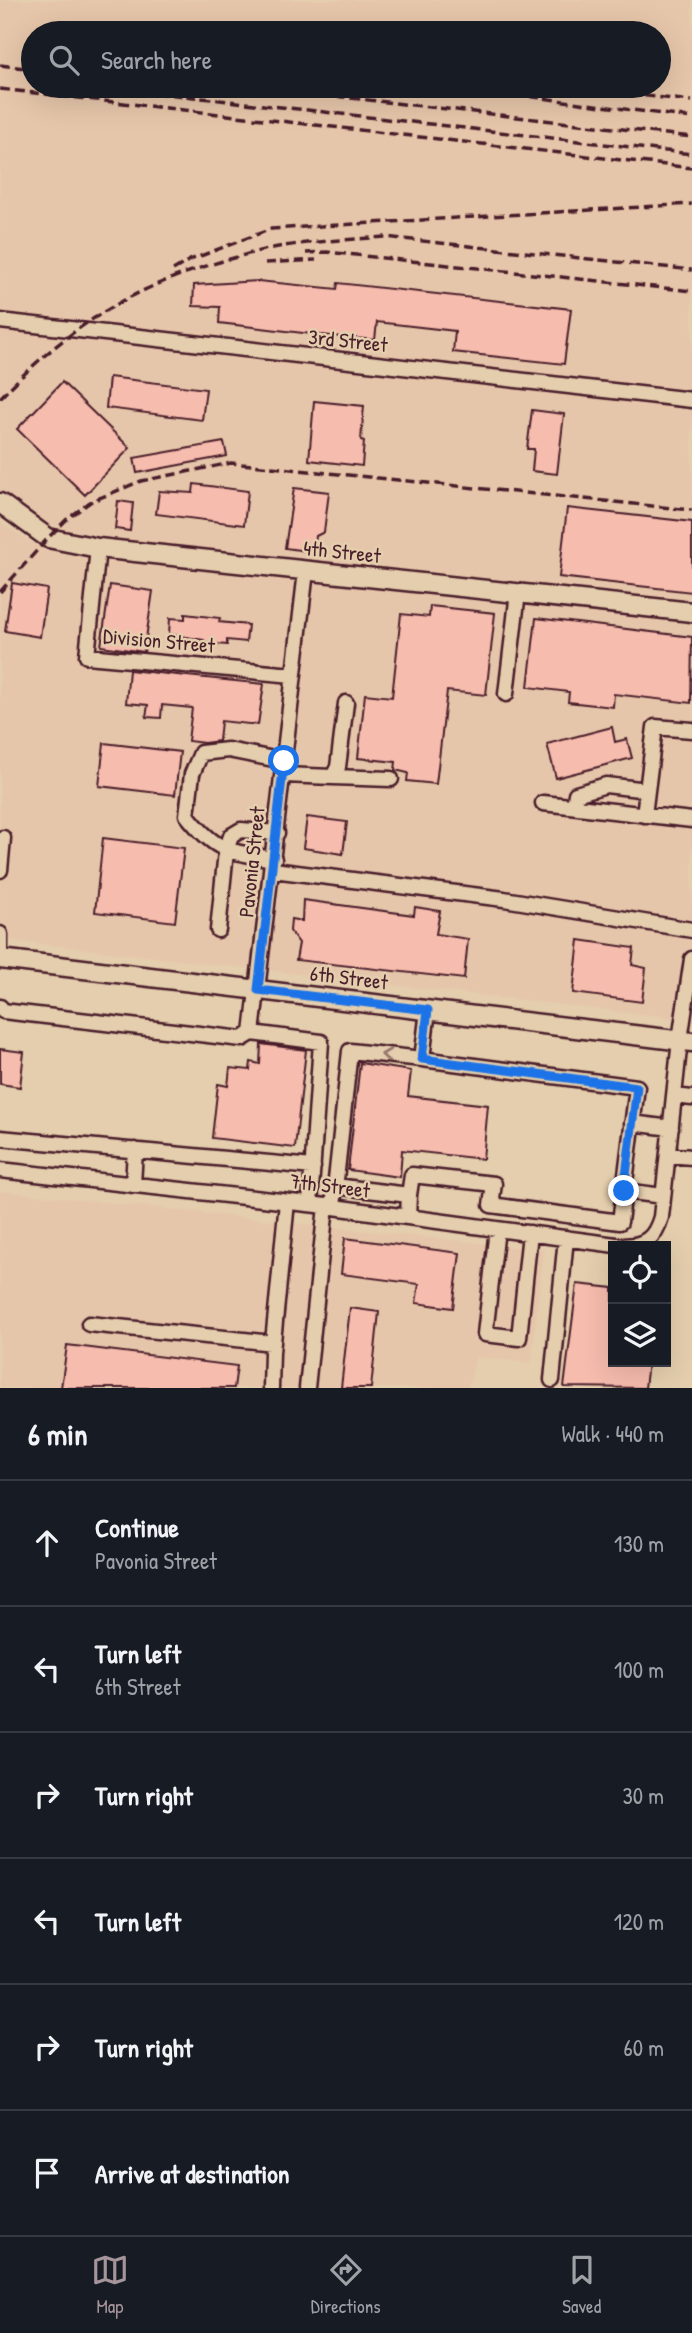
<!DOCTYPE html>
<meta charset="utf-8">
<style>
body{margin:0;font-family:"Patrick Hand",sans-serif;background:#242831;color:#f1f3f6}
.controls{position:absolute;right:21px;bottom:21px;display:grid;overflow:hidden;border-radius:0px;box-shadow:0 7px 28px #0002}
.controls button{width:63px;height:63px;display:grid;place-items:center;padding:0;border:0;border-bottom:2px solid #363941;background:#171b24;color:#f1f3f6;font:35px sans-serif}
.stop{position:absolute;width:21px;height:21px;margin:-16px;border:5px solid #1a73e8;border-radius:50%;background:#fff}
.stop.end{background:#1a73e8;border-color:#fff;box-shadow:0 2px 7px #0008}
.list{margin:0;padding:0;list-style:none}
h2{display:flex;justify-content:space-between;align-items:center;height:91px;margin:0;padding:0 28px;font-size:30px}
h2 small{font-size:23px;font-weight:400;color:#9ea1a6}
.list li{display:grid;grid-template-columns:46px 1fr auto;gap:21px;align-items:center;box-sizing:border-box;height:126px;padding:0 28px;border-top:2px solid #363941}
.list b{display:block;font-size:26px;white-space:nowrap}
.list p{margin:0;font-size:23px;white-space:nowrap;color:#9ea1a6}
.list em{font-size:23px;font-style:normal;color:#9ea1a6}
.icon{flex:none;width:38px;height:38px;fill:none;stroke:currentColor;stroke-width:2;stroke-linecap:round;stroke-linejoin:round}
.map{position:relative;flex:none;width:692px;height:1388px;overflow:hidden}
.search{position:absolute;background:#171b24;box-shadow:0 7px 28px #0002;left:21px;right:21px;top:21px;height:77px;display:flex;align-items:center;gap:18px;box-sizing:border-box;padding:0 24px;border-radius:38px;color:#9ea1a6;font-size:26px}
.sheet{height:847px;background:#171b24}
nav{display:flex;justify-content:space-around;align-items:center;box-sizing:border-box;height:98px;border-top:2px solid #363941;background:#171b24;font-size:19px;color:#9ea1a6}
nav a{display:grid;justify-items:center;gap:4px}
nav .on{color:#a6949b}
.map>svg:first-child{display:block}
</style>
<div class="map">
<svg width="692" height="1388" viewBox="0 0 692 1388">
<rect width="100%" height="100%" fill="#e4cead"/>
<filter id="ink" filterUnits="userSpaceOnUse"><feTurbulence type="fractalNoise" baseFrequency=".0143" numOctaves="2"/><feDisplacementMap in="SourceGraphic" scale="14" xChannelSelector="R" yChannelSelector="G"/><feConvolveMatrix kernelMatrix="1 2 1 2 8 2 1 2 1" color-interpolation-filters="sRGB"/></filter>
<g filter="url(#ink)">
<path fill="#e6c6aa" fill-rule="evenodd" d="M0 0H692V600L96 537 67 532 20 511 0 490ZM33 33H659V86H33Z
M0 522 34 544 92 560 93 552 692 618V1020L0 939Z
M0 1191 544 1250 531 1363 476 1357 468 1388H0Z"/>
<path fill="#f6bcad" stroke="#4a1f2b" stroke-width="2" d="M258 281 337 289 338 283 571 309 564 364 453 352 455 331 377 322 375 340 320 335 219 323 220 307 193 306 194 285Z
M109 377 206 389 202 420 106 408Z
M62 382 130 448 85 495 17 429Z
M314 401 364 406 361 440 364 441 362 466 309 460Z
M532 410 564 414 557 474 532 471 534 449H527Z
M224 442 227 456 137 473 134 458Z
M194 484 248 491 244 525 156 514 159 491 193 493Z
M294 488 329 492 324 532 316 536 314 552 285 548Z
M118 501 133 503 130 531 115 529Z
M567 508 692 522V592L559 577Z
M12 583 47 589 40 637 5 631Z
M110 585 153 591 144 652 101 646Z
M430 606 495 613 486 695 447 691 436 784 407 781 408 773 395 770 396 762 358 758 365 694 392 697 401 614 429 617Z
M185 614 220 618 219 622 248 625 246 642 227 640V645L204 643V640L169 634 170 618 185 619Z
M536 618 692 637 691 703 614 694 613 707 568 702 569 692 528 687Z
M129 670 264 684 258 725 221 721 219 741 204 743 188 741 192 708 162 705 161 718 146 717 148 705 126 703Z
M612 727 615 742 627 739 632 758 556 778 547 744Z
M104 743 180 752 175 795 99 786Z
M307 817 347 822 343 854 303 848Z
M103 838 184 848 175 922 95 912Z
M303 900 414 915 415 907 440 911 436 934 468 939 464 979 296 960 299 943 290 931 291 919 302 921Z
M579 940 634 948 632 965 646 968 642 1002 573 993Z
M261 1044 306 1050 295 1148 212 1138 218 1084 228 1086 230 1068 250 1070 251 1062 260 1064Z
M0 1049 24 1052 20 1087 0 1084Z
M360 1063 411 1071 408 1096 488 1105 483 1159 402 1150 400 1177 348 1170Z
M345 1238 460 1253 453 1308 416 1303 419 1284 341 1274Z
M577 1284 613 1288V1362H648L645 1388 564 1387Z
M350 1308 379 1312 371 1388H341Z
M67 1345 237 1366 234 1388H61Z"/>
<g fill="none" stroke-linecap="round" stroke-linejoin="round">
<defs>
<path id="minor" d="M0 321 692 400
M98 548 87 656 293 675
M306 571 252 1033 321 1042 310 1204
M506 694 518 592
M283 775 333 777 338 767 346 703
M333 777 391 779
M543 803 692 820
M574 806 576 794 606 785 647 790
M644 815 655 727 692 730
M274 859C228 851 217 853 187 815L192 774 201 753 228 750 284 761
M0 870 3 838
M273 870 504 899 692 930
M218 930 226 851 231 836 241 830 277 833
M0 934V952
M0 1007 3 1011 242 1039 252 1033
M674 1096 692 1098
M632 1123 671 1128
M0 1138 313 1167
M668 1155 692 1157
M0 1170 326 1206 623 1246C645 1246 655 1238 661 1217L680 1040 692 959
M133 1185 135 1150
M335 1186 409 1195 408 1217
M624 1191 663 1196
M409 1195 412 1175 494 1184 491 1205 620 1222 637 1087 422 1059 428 1010
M333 1207 350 1051 422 1059
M497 1229 485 1334 519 1338 530 1233
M89 1324 273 1343
M552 1380 566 1238
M271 1388 272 1352 287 1202
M307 1388 326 1206"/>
<path id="major" d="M0 503 48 538 98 548 692 612
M0 959 692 1042"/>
</defs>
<use href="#minor" stroke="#4a1f2b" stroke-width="19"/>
<use href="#major" stroke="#4a1f2b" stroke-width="23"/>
<use href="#minor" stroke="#e4cead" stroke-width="14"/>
<use href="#major" stroke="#e4cead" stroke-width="18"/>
<path stroke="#4a1f2b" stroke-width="3.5" stroke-dasharray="10 5" stroke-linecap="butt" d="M0 65 33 69
M97 86 692 154
M246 86 692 137
M471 86 497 92 692 118
M555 86 692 101
M0 89 692 168
M306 253 327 252 692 291
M265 263 316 260
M173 270 190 260 271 229 692 204
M0 398C70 326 129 288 226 260 241 256 257 251 273 248 310 241 348 240 385 237L692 270
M0 592 48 538 66 520 90 502 141 481 231 463 692 510"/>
</g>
<defs><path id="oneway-chevron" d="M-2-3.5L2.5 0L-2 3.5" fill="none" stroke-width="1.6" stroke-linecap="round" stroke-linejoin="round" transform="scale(1.75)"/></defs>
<use stroke="#97766c" href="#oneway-chevron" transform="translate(386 1055) rotate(-173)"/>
</g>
<g fill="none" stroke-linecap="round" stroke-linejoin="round" filter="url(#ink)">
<path stroke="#1a73e8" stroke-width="9" d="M284 761 258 990 428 1010 422 1059 637 1087 624 1191"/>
</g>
<g text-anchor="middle" stroke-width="5" stroke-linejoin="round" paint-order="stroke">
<g font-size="21" fill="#4a1f2b" stroke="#e4cead">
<text transform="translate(348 341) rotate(6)" y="7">3rd Street</text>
<text transform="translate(342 552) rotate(6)" y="7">4th Street</text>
<text transform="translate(159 641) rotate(5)" y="7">Division Street</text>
<text transform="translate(252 862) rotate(-84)" y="7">Pavonia Street</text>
<text transform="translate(349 978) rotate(7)" y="7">6th Street</text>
<text transform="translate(330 1186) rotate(7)" y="7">7th Street</text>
</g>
</g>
</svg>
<div class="controls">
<button><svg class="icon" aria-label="locate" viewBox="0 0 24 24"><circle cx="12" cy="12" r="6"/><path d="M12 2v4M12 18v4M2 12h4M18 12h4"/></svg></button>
<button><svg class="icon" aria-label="layers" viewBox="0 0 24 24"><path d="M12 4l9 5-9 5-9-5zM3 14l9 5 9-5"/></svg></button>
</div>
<div class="stop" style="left:284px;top:761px"></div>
<div class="stop end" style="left:624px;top:1191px"></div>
<div class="search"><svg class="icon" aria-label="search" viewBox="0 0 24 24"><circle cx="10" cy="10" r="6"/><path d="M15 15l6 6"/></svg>Search here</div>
</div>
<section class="sheet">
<h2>6 min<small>Walk · 440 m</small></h2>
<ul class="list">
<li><svg class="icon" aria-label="ahead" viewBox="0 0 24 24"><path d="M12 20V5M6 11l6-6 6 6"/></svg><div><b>Continue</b><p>Pavonia Street</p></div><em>130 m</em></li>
<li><svg class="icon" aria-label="left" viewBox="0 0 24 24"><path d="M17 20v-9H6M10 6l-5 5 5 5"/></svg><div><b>Turn left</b><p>6th Street</p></div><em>100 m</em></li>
<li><svg class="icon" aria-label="right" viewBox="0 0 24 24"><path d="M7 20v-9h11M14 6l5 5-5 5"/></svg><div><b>Turn right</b></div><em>30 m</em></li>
<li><svg class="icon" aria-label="left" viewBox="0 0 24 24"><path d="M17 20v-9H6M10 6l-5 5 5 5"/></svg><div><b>Turn left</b></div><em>120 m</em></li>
<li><svg class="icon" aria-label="right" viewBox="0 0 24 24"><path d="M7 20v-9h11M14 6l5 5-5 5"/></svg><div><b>Turn right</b></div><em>60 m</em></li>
<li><svg class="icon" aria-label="arrive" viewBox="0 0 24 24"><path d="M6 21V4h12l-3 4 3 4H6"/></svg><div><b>Arrive at destination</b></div></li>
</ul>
</section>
<nav>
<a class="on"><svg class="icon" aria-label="map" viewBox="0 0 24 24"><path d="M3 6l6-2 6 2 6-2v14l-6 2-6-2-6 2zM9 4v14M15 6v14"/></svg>Map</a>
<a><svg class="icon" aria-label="directions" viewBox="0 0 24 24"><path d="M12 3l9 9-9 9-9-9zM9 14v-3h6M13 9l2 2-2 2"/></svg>Directions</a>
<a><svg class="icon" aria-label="saved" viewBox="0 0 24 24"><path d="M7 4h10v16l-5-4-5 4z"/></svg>Saved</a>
</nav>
